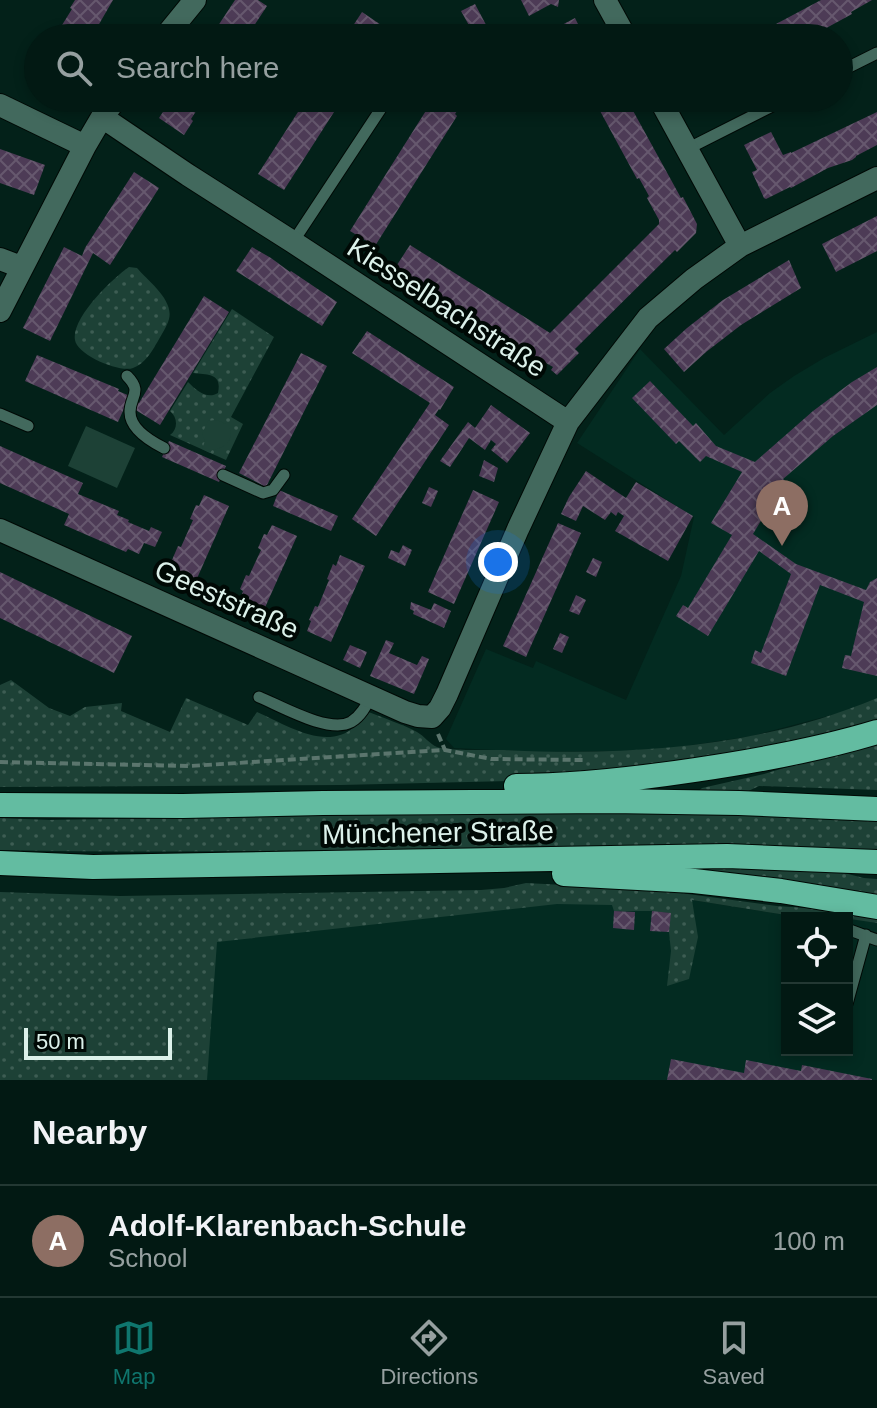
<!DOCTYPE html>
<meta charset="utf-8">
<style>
body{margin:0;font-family:Helvetica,sans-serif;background:#0c221c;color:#f1f3f6}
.controls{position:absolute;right:24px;bottom:24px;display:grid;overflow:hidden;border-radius:0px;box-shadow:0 4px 12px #0003}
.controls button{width:72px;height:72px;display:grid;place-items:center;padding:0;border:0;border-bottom:2px solid #233833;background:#021913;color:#f1f3f6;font:40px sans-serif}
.scale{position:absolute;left:24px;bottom:20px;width:148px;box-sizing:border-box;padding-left:8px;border:4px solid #dcf1ea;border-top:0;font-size:22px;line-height:28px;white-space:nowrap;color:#dcf1ea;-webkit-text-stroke:6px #000905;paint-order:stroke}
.you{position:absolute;left:498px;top:562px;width:28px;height:28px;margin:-20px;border:6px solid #fff;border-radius:50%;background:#1a73e8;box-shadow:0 0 0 12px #1a73e833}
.badge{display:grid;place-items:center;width:52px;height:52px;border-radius:50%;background:#0f766e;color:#fff;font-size:26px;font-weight:700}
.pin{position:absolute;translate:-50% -66px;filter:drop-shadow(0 2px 4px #0008)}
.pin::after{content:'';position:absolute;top:42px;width:28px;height:24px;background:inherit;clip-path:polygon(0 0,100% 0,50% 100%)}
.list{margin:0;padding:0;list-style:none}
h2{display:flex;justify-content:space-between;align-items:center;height:104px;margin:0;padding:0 32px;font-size:34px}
h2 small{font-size:26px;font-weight:400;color:#96a0a0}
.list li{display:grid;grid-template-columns:52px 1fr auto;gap:24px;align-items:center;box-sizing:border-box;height:112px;padding:0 32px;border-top:2px solid #233833}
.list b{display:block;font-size:30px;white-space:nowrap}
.list p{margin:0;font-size:26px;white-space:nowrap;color:#96a0a0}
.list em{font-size:26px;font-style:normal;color:#96a0a0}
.icon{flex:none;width:44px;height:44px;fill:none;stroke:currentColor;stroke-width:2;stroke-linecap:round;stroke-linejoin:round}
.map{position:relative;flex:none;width:877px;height:1080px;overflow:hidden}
.search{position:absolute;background:#021913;box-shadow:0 4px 12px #0003;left:24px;right:24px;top:24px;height:88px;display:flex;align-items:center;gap:20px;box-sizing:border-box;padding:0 28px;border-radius:44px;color:#96a0a0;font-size:30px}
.sheet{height:216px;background:#021913}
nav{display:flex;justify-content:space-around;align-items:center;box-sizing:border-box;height:112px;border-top:2px solid #233833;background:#021913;font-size:22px;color:#96a0a0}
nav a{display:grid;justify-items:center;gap:4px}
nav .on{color:#0f766e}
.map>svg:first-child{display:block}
</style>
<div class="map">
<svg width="877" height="1080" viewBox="0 0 877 1080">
<defs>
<pattern id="grass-dots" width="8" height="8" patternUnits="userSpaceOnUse" patternTransform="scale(2)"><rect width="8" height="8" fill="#1d4136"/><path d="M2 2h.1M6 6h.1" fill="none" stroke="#3d5d53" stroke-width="1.8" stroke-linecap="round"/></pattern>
<pattern id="building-cross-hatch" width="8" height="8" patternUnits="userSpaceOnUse" patternTransform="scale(2)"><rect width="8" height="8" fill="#4d3b56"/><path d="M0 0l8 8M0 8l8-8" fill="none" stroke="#66586e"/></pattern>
</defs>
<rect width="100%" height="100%" fill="#032119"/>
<path fill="#032b21" d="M877 332V698L847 711 752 736 673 748 624 751 539 752 454 748 446 739 486 649 533 668 536 661 626 700 681 576 694 517 577 443 640 349 724 435 770 393 794 376 824 358Z
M580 896 692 900 805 918 810 913 844 918H787V1050H847V918L877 923V1080H202L212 936Z"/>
<path fill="url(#grass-dots)" d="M129 267 137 268C148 281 174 300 169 319 167 326 162 334 158 341 152 351 145 364 133 368 120 373 77 355 75 340 71 318 113 278 129 267Z
M232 309 274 337 231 417 243 424 226 460 170 435C178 429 178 418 170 411L188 382C196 390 207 400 218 393 222 373 209 375 193 373Z
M11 680 49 708 70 716 85 707 122 703 121 711 170 732 186 698 248 725 257 712C285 724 326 752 354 727 359 723 362 716 366 711 383 718 402 724 417 732 424 736 430 744 437 747 448 751 490 750 504 750 630 756 759 748 877 698V725L790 749 555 780 340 785 0 787V685Z
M877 740V790L759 786 740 795 695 794 702 788 764 774Z
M661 810 877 818V853C585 841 292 856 0 850V818L49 820Z
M717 866 824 868 864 878 877 879V899L723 875 705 868Z
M526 883 658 890 777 906 864 912 877 914V923L810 913 805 918 692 900 698 937 689 979 667 986 671 951 669 932 670 913 652 911H614L612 905 557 904 217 942 207 1080H0V892L120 896 481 890 504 888Z"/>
<path fill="#1d4136" d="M215 420C239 424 234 448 212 450L210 453 202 449 205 441 202 434 208 421Z
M86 426 135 448 117 488 68 466Z"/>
<path fill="url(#building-cross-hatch)" d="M75 0H113L91 38H54L72 9 70 8Z
M235 0H258L267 6 246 38H210Z
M521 0H559L558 7 551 4 529 16Z
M821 0H872L851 12 852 14 808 38H750Z
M475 4 493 38H476L461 11Z
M362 12 387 29 382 38H345Z
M575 18 582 32 589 28 594 38H566L560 26Z
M172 98H208L204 104 202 102 191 119 193 121 184 135 159 118Z
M307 98H343L284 190 258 174Z
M434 98H466L455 114 457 116 375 246 350 231Z
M593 98H626L681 198 683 197 697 224 696 233 677 252 675 250 575 349 579 353 557 375 551 370 553 367 546 363 542 370 534 366 537 362 513 344 395 268 410 245 550 333 659 224V220L647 198 649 196 639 178 637 179Z
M877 112V145L856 156V157L852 160 828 168 791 188 790 187 766 199 764 198 752 172 757 170 744 145 771 132 783 155 791 152V153Z
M0 149 45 165 34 195 0 183Z
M134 172 159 188 110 265 93 253 50 341 23 328 64 247 82 256 85 248Z
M877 216V251L836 272 822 244Z
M252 247 271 258 290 272 291 271 337 302 322 326 236 271Z
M789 260 801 288 741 325 706 352 684 372 664 349 687 328 723 300Z
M204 296 229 312 160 425 126 404 118 422 25 381 37 355 119 389 118 391 130 396 129 398 139 403Z
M367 331 454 387 440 410 439 409 435 415 449 425 376 536 352 519 430 403 352 353Z
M301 353 327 366 266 487 239 473Z
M877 367V405L833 436 783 479 785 481 753 534 796 564 866 590 870 582 877 578V676L842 668 845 655 851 656 864 602 820 585 786 676 751 663 755 650 761 653 791 574 759 551 708 636 676 616 683 605 688 608 732 535 711 523 742 472 706 456 700 462 679 441 676 444 632 398 650 381 693 426 696 423 716 446 755 462 813 411 852 382Z
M491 405 530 433 507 463 491 450 496 444 491 440 485 450 469 438 450 467 440 461 468 422 475 428Z
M169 441 226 466 219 482 162 457Z
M0 446 83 483 78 494 119 511 117 515 129 520 128 522 149 531 151 527 162 532 155 547 144 543 139 554 128 549 126 552 64 525 69 514 0 483Z
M484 460 498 468 494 482 479 476Z
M586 471 626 498 636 482 693 516 668 561 615 531 624 516 618 512 616 516 611 512 605 520 583 506 576 521 561 514 569 497Z
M429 487 438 491 431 507 422 503Z
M279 490 338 516 331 531 273 506Z
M473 490 499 502 454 604 428 592Z
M204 495 229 506 195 583 171 572 175 562 172 560 178 546 181 547 193 520 190 519 196 505 199 506Z
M558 523 581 533 526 657 503 646Z
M272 525 297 536 263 612 239 602 243 591 240 589 246 575 249 576 261 550 258 548 264 534 267 535Z
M403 545 412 550 405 566 388 558 391 550 399 553Z
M340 555 365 566 331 642 307 631 311 621 309 620 315 606 318 607 322 597 329 580 327 579 333 564 336 566Z
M593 558 602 562 596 577 586 572Z
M0 572 132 636 114 673 0 618Z
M576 595 586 600 579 615 569 611Z
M411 602 431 610 434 603 451 611 444 628 413 614 414 611 410 609Z
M560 633 569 637 562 653 553 649Z
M386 640 394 643 389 653 417 665 422 656 429 659 414 694 370 676Z
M350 645 367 652 360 668 343 660Z
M614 911 635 912 634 930 613 928Z
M652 911 671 913 669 932 650 931Z
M671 1059 744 1073 746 1060 801 1071 802 1065 872 1079V1080H667Z"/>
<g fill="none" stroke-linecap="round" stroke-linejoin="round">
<defs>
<path id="lane" d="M839 72 877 53
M687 149 788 98
M293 242 388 98
M127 376C143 392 130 396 130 412 130 429 152 442 164 448
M0 414 28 426
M223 475 263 493 273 490 284 475
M259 697C281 706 329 734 351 722 361 716 366 706 371 696
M847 929 877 940
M847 1004 866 935"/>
<path id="street" d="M605 0 626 38
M164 38 195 0
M659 98 740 246
M0 105 85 146
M102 117 188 175 293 242 568 422
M0 259 21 267
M0 311 85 146 102 117 117 98
M0 530 405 712 418 716 432 717 440 708 447 694 518 529 568 422 648 318 694 279 740 246 877 178"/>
<path id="highway" d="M516 786C577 786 635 779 695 770 756 761 818 750 877 732
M0 805 183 806 323 803 610 801 739 803 877 809
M0 863 93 867 727 856 877 862
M564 874 694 881 781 891 877 907"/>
</defs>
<use href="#lane" stroke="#000905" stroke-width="13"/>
<use href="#street" stroke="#000905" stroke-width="24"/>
<use href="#highway" stroke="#000905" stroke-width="26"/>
<path stroke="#5b756d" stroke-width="4" stroke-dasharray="8 4" stroke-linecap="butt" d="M438 734 445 750
M0 762 190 766 445 750 491 759 584 760"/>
<use href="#lane" stroke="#42695d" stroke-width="11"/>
<use href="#street" stroke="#42695d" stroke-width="22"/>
<use href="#highway" stroke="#63bca1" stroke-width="24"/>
</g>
<g text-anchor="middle" stroke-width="8" stroke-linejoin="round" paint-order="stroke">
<g font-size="28" fill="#dcf1ea" stroke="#000905">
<text transform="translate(447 307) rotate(33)" y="10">Kiesselbachstraße</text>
<text transform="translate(227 599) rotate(24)" y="10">Geeststraße</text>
<text transform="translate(438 832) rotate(-1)" y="10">Münchener Straße</text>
</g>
</g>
</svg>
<div class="controls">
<button><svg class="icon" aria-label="locate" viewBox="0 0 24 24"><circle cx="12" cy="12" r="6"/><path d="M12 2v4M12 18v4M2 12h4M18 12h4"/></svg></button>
<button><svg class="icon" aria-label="layers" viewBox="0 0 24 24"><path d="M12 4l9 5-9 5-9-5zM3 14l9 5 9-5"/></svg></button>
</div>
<div class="scale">50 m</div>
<div class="you"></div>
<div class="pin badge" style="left:782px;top:546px;background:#8d6e63">A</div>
<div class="search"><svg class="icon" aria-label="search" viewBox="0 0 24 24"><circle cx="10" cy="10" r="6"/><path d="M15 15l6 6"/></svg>Search here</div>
</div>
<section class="sheet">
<h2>Nearby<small></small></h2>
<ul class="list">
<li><span class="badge" style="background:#8d6e63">A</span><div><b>Adolf-Klarenbach-Schule</b><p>School</p></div><em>100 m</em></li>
</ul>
</section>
<nav>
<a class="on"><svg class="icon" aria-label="map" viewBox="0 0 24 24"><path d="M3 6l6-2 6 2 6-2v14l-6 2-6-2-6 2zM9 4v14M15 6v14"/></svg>Map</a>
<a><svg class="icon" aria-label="directions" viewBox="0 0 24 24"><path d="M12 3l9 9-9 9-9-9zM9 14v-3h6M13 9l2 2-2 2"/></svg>Directions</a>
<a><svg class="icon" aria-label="saved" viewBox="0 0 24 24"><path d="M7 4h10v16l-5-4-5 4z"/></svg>Saved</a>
</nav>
